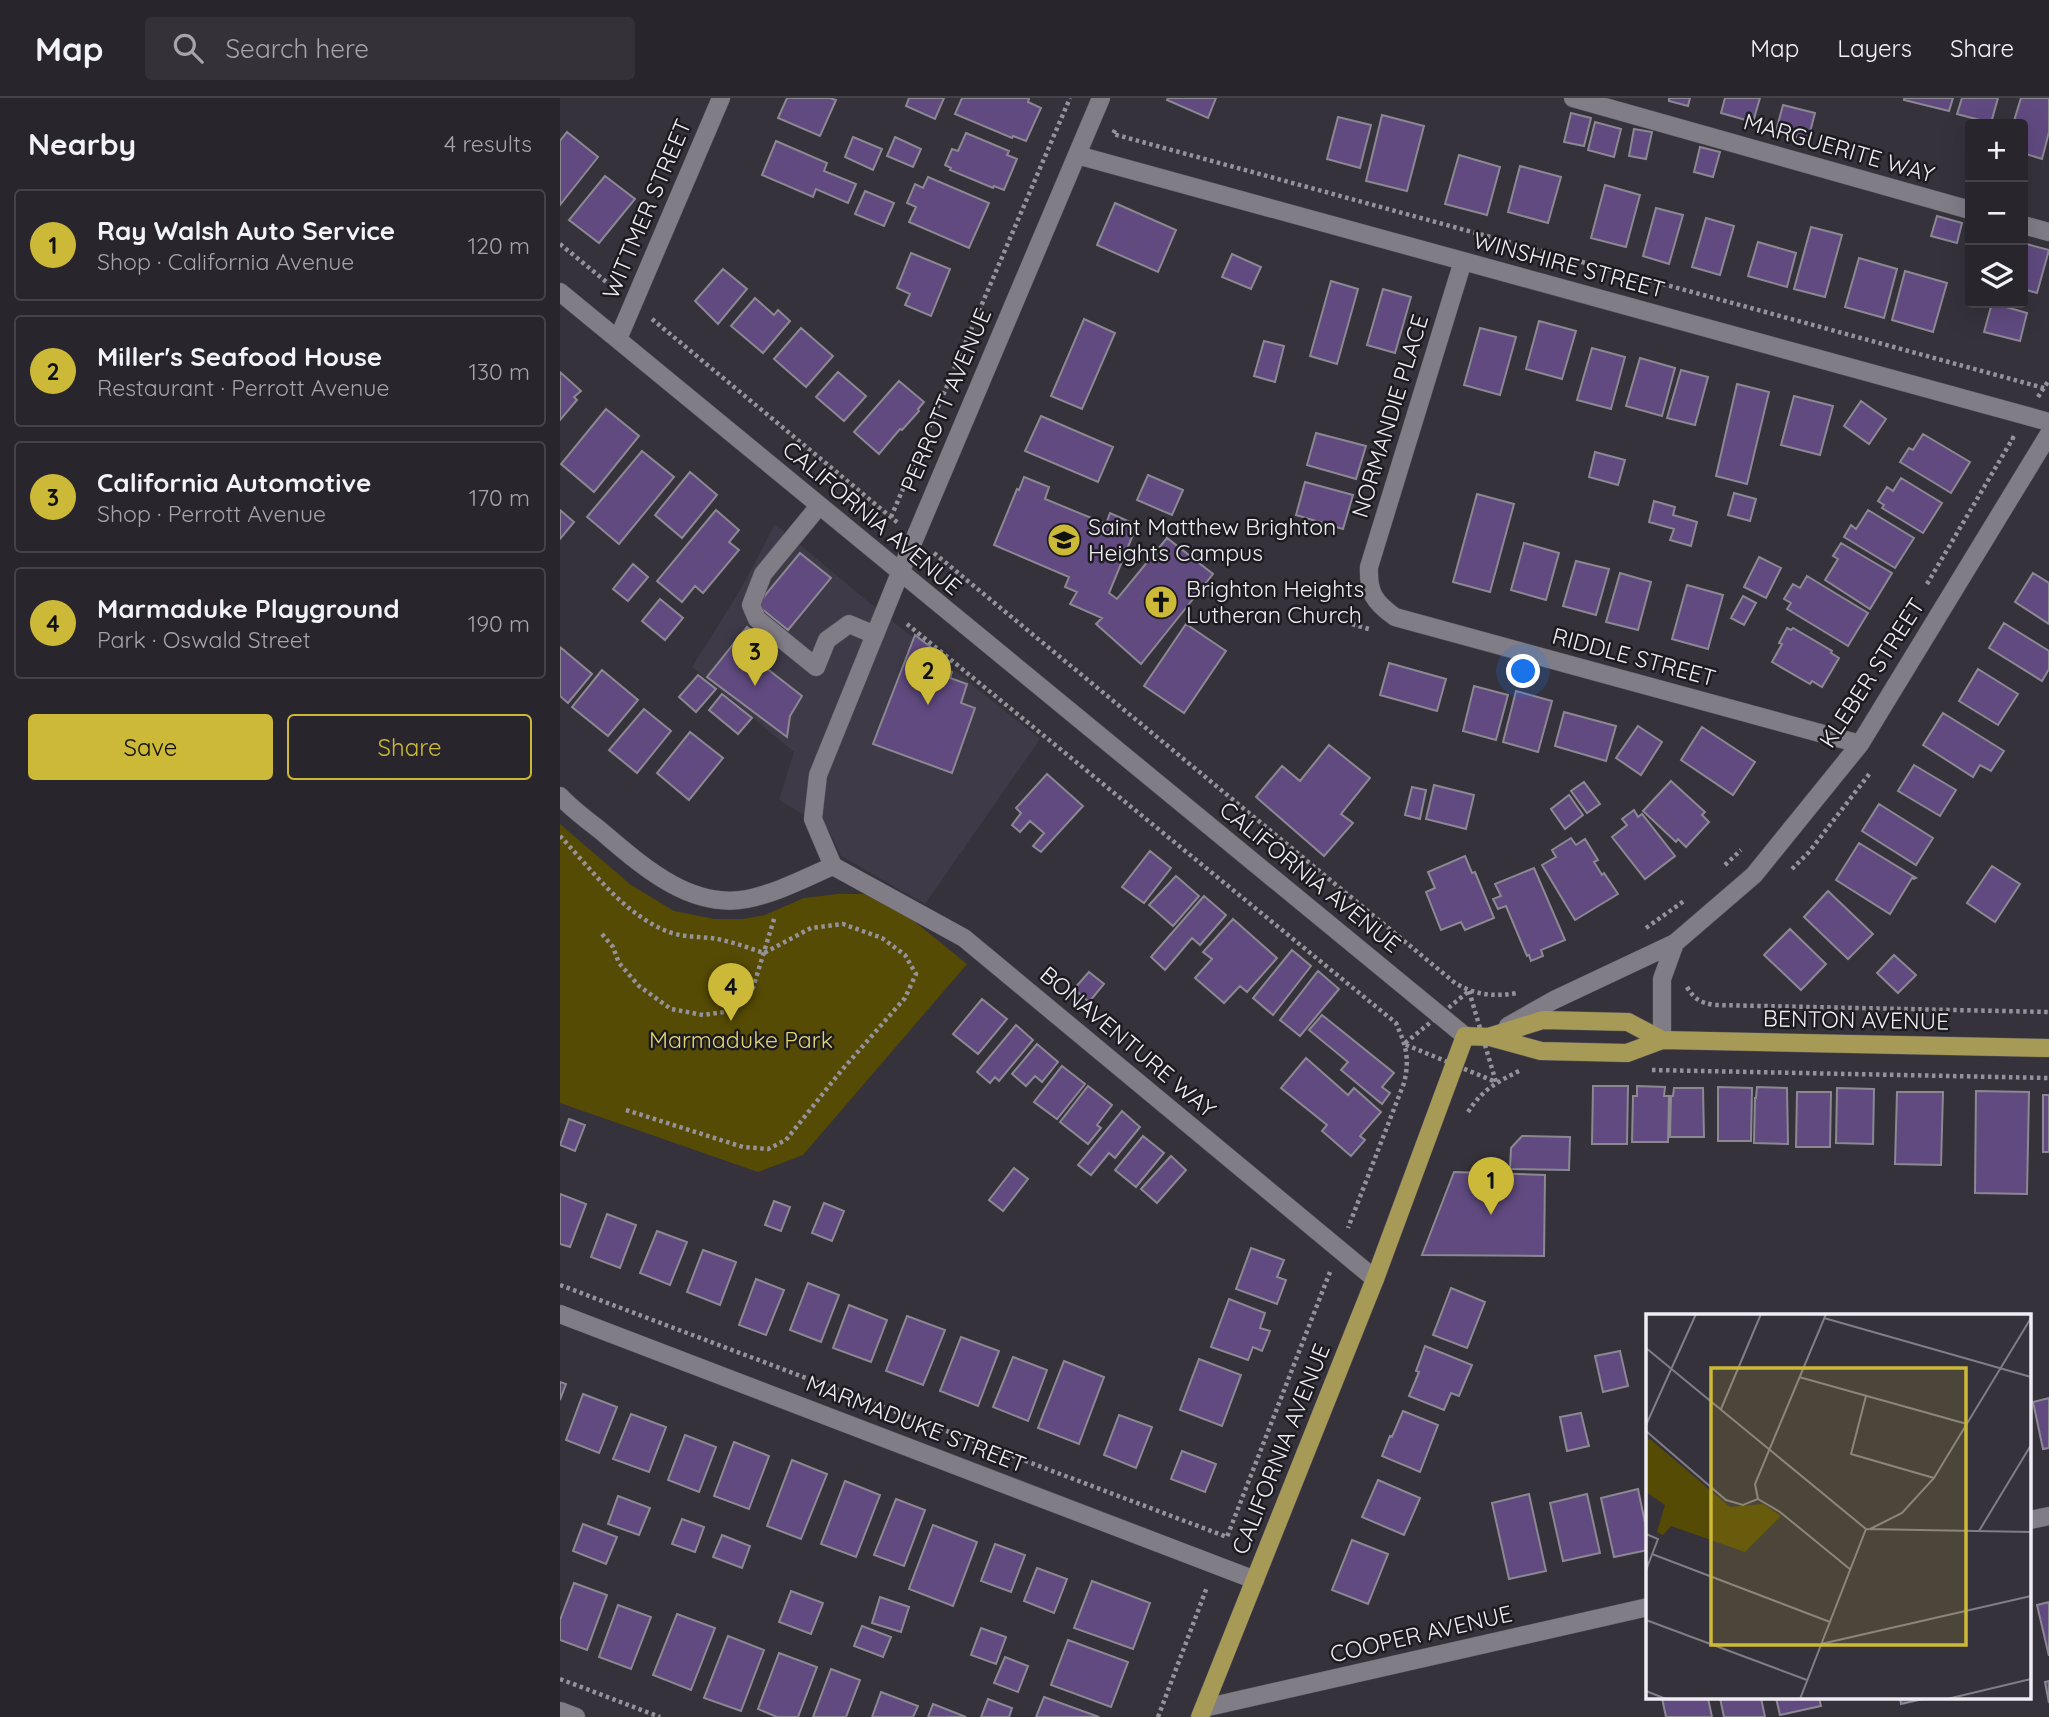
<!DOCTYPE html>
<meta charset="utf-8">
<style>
body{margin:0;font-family:Quicksand,sans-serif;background:#343238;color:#f1f3f6}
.controls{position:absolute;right:21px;top:21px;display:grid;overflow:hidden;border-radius:7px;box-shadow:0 7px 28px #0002}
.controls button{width:63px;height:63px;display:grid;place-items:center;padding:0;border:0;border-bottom:2px solid #444348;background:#28262c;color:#f1f3f6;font:35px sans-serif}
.you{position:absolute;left:964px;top:574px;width:24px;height:24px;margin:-18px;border:5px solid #fff;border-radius:50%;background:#1a73e8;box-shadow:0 0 0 10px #1a73e833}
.badge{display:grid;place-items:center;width:46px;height:46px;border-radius:50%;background:#cdb938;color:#111;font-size:23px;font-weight:700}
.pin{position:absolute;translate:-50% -58px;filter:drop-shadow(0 2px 4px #0008)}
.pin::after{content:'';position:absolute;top:37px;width:24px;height:21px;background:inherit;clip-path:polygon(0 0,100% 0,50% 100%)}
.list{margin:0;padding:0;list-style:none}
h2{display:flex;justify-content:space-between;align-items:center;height:91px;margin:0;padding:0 28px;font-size:30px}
h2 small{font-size:23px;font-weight:400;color:#a5a5a9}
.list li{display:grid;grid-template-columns:46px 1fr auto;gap:21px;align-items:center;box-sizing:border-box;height:112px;margin:0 14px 14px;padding:0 14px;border:2px solid #444348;border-radius:7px}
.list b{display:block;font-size:26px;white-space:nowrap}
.list p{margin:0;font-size:23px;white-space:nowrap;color:#a5a5a9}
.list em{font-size:23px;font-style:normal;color:#a5a5a9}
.actions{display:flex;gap:14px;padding:21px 28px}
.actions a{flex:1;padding:16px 0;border:2px solid #cdb938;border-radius:7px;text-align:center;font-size:24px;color:#cdb938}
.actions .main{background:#cdb938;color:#111}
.icon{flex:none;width:38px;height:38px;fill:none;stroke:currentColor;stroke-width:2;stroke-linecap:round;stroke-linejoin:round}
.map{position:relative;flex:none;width:1489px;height:1619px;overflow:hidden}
header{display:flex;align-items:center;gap:42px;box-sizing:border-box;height:98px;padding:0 35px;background:#28262c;border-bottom:2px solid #444348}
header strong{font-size:33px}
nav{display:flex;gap:38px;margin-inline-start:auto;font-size:24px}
.search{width:490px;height:63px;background:#343238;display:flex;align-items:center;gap:18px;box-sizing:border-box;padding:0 24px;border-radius:7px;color:#a5a5a9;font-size:26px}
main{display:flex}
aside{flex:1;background:#28262c}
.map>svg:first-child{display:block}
</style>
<header>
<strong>Map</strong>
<div class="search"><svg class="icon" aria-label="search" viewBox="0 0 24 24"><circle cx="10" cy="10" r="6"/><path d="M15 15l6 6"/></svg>Search here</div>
<nav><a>Map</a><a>Layers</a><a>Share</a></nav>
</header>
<main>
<aside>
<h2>Nearby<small>4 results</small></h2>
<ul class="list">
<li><span class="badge">1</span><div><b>Ray Walsh Auto Service</b><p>Shop · California Avenue</p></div><em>120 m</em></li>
<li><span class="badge">2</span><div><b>Miller's Seafood House</b><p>Restaurant · Perrott Avenue</p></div><em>130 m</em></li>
<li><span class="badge">3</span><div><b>California Automotive</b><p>Shop · Perrott Avenue</p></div><em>170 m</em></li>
<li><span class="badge">4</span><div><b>Marmaduke Playground</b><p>Park · Oswald Street</p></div><em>190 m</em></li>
</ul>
<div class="actions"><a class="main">Save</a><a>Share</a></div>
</aside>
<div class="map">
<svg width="1489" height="1619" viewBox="0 0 1489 1619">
<rect width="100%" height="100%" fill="#35323b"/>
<path fill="#3f3a48" d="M215 426 306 502 480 641 365 806 281 758 268 731 219 702 234 654 132 569 181 491Z"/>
<path fill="#564b04" d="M0 726 71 787 114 813 154 821H183L205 817 244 800 278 796H304L344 815 407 866 243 1057 198 1074 0 1005Z"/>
<path fill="#604a80" stroke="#8b8892" stroke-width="2" d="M227 0H270L276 2 260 38 218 20Z
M349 0H384L375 21 346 8Z
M402 0H467L469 1 468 4 481 10 466 43 453 38 452 40 395 16Z
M608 0H656L648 20 607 2Z
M1109 0H1130L1128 8 1109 3Z
M1165 0H1200L1193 24 1161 15Z
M1344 0H1393L1389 13 1344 2Z
M1402 0H1438L1431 25 1397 16Z
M1461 0H1489V34L1482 61 1463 55V26H1453Z
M1223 7 1255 15 1248 42 1216 33Z
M1011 15 1031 20 1024 48 1004 44Z
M822 17 864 28 847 93 806 83Z
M778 19 811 27 800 70 767 61Z
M1035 24 1061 31 1054 59 1028 52Z
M1074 31 1092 34 1086 61 1069 58Z
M7 34 38 59 0 107V43Z
M406 35 449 53 447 57 457 61 444 92 434 88 433 90 390 72 391 70 385 67 392 51 398 53Z
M293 39 322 51 313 72 285 59Z
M335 39 361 51 353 69 327 58Z
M216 43 267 65 264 73 296 86 288 105 256 91 253 99 202 77Z
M1140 49 1160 54 1153 79 1134 74Z
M899 57 940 69 927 117 885 106Z
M960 68 1001 79 988 125 948 114Z
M45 78 75 101 39 145 9 122Z
M368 79 429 105 409 150 349 124 356 109 347 105 355 86 363 90Z
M1045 87 1080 97 1066 149 1031 140Z
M305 93 334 105 324 128 295 116Z
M555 105 616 132 598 174 537 147Z
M1096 110 1123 117 1109 166 1083 158Z
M1377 118 1402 125 1397 145 1371 138Z
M1146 120 1174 128 1160 177 1132 169Z
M1251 129 1282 137 1265 199 1234 191Z
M1198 144 1236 155 1227 189 1188 178Z
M1463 145 1489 152 1477 195 1463 191Z
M351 155 390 171 371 218 345 207 350 196 337 190Z
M672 156 701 169 691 191 662 179Z
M1299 160 1337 171 1324 220 1285 209Z
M163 171 187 191 158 226 135 203Z
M1345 173 1387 185 1373 234 1332 222Z
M771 183 798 191 777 266 750 258Z
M823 191 851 199 835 255 807 247Z
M195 200 214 217 218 212 230 223 203 255 171 228Z
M1432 205 1467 215 1460 243 1424 234Z
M524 221 555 235 522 311 491 298Z
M979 223 1016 233 1002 281 966 271Z
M241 230 273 258 246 289 214 261Z
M920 230 956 239 940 297 904 287Z
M704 243 724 248 715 284 694 278Z
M1032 250 1065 259 1051 311 1017 302Z
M1080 260 1115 270 1102 318 1066 308Z
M1121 272 1148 279 1135 327 1107 320Z
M0 274 21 293 14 299 17 302 0 322Z
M278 274 306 298 284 323 256 299Z
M339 283 364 304 358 311 359 313 342 332 340 331 319 356 294 334Z
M1177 286 1209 294 1187 386 1156 378Z
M1234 298 1273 308 1260 357 1221 347Z
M1301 303 1326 321 1309 346 1284 328Z
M46 311 79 338 34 394 1 366Z
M481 318 553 349 538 384 465 353Z
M756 335 806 348 796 381 747 367Z
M1363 336 1410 364 1391 395 1340 364 1349 350 1353 352Z
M82 353 114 379 59 446 27 419Z
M1035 354 1065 362 1058 387 1029 379Z
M130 374 157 397 122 440 95 417Z
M588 377 623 392 612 417 577 402Z
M464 379 489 389 485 401 546 426 550 415 577 427 549 495 557 501 607 440 653 476 581 566 536 526 542 520 510 506 517 494 505 489 509 479 434 447 457 391 459 392Z
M1341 380 1382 405 1363 435 1322 410 1324 407 1318 403 1327 389 1333 393Z
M745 384 793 397 783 431 736 417Z
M1174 395 1196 401 1190 423 1168 417Z
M917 396 954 406 930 494 893 484Z
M1094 403 1115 409 1113 417 1137 424 1131 448 1110 442 1114 431 1089 424Z
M0 412 14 424 0 441Z
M156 412 179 432 169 444 179 452 143 495 135 488 122 504 97 483Z
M1308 412 1354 440 1335 470 1284 439 1291 427 1296 431Z
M964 445 999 455 986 502 951 492Z
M1281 445 1332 475 1310 511 1265 482 1278 461 1273 458Z
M240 455 271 480 228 532 197 507Z
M1199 459 1221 470 1206 500 1184 489Z
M1016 463 1049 471 1036 517 1003 508Z
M73 466 88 479 68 503 53 491Z
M1060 475 1091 484 1078 532 1046 524Z
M1473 475 1489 485V526L1455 504Z
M1247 478 1308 515 1288 548 1227 511 1231 505 1224 501 1233 486 1240 490Z
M1127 487 1163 497 1148 551 1112 541Z
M1183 498 1196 505 1184 527 1171 520Z
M100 501 123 520 105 542 82 523Z
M1444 525 1489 553V571L1482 583 1429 550Z
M626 526 666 553 624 615 584 588Z
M187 529 214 549 201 566 242 598 230 618 227 639 147 579Z
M1227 530 1231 532 1233 530 1272 553 1271 555 1279 560 1262 589 1252 583 1250 586 1212 564 1222 546 1219 545Z
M355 537 390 564 387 572 392 574 390 580 407 586 401 605 415 610 392 675 313 646Z
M0 549 32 576 8 605 0 598Z
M829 565 886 581 877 613 820 597Z
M1418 571 1458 596 1438 627 1399 603Z
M42 572 78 602 48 638 12 609Z
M138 577 156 591 136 614 119 599Z
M914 588 948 597 936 642 903 633Z
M956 593 992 603 978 654 943 644Z
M162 596 192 620 178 636 149 612Z
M84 611 111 633 77 675 49 652Z
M1004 614 1056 628 1046 663 995 648Z
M1383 615 1444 653 1431 673 1420 667 1413 679 1363 647Z
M1078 628 1102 644 1081 677 1056 660Z
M1142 629 1195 664 1173 697 1121 662Z
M130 634 163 660 129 702 97 675Z
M769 647 810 680 781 716 793 725 764 758 696 699 722 668 740 683Z
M1354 667 1396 692 1380 718 1338 693Z
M487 676 523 708 481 754 473 748 484 735 470 723 460 734 452 727 461 715 456 710Z
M1111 683 1145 714 1142 717 1149 724 1126 749 1118 741 1116 744 1083 713Z
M1024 684 1040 706 1027 715 1011 693Z
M874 687 914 697 906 731 866 721Z
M852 689 866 692 860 721 845 717Z
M1009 697 1023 717 1005 731 991 711Z
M1319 706 1373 740 1356 767 1302 733Z
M1074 712 1078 719 1082 716 1115 758 1085 781 1052 739 1067 727 1062 721Z
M1011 740 1016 747 1025 741 1038 762 1034 764 1042 777 1044 775 1058 796 1015 822 982 767 996 759 992 752Z
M1299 745 1356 780 1354 781 1352 780 1330 816 1276 782Z
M590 753 611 770 584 805 562 789Z
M905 758 912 775 915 774 934 820 905 832 901 824 881 832 866 794 875 790 868 774Z
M1432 768 1460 786 1435 824 1407 805Z
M974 770 1005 842 981 852 983 858 971 863 969 857 967 858 946 808 938 811 933 801 941 798 935 786Z
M616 778 639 798 613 828 589 807Z
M1268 793 1313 836 1288 861 1244 819Z
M644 798 666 817 640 847 632 840 605 872 591 859Z
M673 821 717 860 687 894 680 888 664 905 635 880 652 861 643 854Z
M1230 831 1266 866 1241 892 1204 857Z
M732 852 751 868 713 917 693 900Z
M1334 857 1356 877 1338 895 1317 875Z
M758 873 779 891 740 938 720 922Z
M529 874 544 886 529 904 514 891Z
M422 901 447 921 418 956 393 936Z
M762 917 834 975 822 989 830 995 822 1006 781 972 788 964 749 932Z
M456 927 473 942 439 983 435 979 430 985 417 974Z
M477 946 498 964 482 984 475 978 466 988 452 976Z
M746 960 788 997 794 990 821 1014 800 1038 805 1042 791 1058 762 1033 767 1027 721 990Z
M502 968 525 986 497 1021 474 1004Z
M528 988 552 1007 537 1027 541 1030 528 1046 500 1024Z
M1033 988H1068L1067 1046H1032Z
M1077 988 1105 989 1104 998H1109L1108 1044H1072L1073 998H1077Z
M1158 989 1192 990 1191 1043H1158Z
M1197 989 1227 990 1228 1046 1194 1045 1195 1000H1196Z
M1114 990H1143L1144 1039H1110L1111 998H1113Z
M1277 990 1314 991 1313 1046 1276 1045Z
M1416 993 1469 994 1467 1096 1415 1095Z
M1237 994H1271L1270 1049H1236Z
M1337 994H1383L1381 1067 1335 1066Z
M1483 997H1489V1054H1483Z
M562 1013 580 1029 555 1060 549 1055 531 1077 518 1067Z
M9 1021 25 1027 15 1053 0 1047Z
M583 1038 604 1055 576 1089 555 1072Z
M962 1038 1010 1039 1009 1072 950 1071 951 1050Z
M611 1058 626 1072 597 1105 581 1091Z
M454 1070 468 1081 443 1113 429 1102Z
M894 1074 985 1077 984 1158 862 1157Z
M0 1096 26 1106 10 1149 0 1146Z
M214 1103 230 1109 221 1133 205 1127Z
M264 1105 284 1113 272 1143 252 1135Z
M47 1116 76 1127 60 1170 31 1159Z
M97 1133 127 1144 110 1187 80 1175Z
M691 1150 724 1162 717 1179 726 1182 717 1206 676 1191Z
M143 1152 176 1164 160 1207 127 1194Z
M196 1181 224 1192 206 1237 179 1227Z
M248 1185 279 1197 261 1244 230 1232Z
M891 1190 925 1204 907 1250 873 1237Z
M669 1201 705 1215 700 1230 710 1233 702 1253 693 1249 688 1262 651 1249Z
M289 1207 327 1222 311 1264 273 1250Z
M347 1218 385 1232 363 1287 326 1273Z
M401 1239 439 1253 418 1308 380 1293Z
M865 1248 912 1267 899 1298 891 1295 884 1312 849 1298 859 1274 856 1273Z
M1060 1253 1068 1288 1043 1294 1035 1258Z
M453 1259 487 1272 468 1323 433 1309Z
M639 1261 681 1277 662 1328 620 1312Z
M504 1263 544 1279 519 1346 478 1330Z
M0 1284 6 1286 0 1302Z
M23 1296 57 1309 39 1355 6 1342Z
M1489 1300V1350L1483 1351 1473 1304Z
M843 1313 878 1327 860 1374 822 1358 830 1338 832 1339Z
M1021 1315 1029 1348 1007 1353 1000 1319Z
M71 1316 106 1329 89 1374 53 1361Z
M559 1317 592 1329 576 1370 544 1357Z
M125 1337 156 1349 139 1394 108 1382Z
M174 1344 209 1358 189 1411 154 1398Z
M622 1353 656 1366 645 1394 611 1381Z
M232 1362 267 1376 241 1441 207 1428Z
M818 1382 860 1400 844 1437 802 1419Z
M285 1383 320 1397 296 1459 261 1446Z
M1078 1391 1088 1439V1452L1054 1459 1041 1400Z
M969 1396 986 1473 949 1481 932 1405Z
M1027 1396 1040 1455 1003 1463 990 1405Z
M58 1398 90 1410 79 1437 48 1426Z
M336 1401 365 1412 344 1468 314 1457Z
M122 1421 144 1429 135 1454 112 1446Z
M23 1426 57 1439 46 1466 13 1453Z
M373 1427 417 1444 393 1508 349 1491Z
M162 1437 190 1448 182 1470 153 1459Z
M792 1442 828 1456 808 1506 772 1492Z
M435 1446 465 1457 451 1494 421 1483Z
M477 1470 507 1481 494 1515 464 1503Z
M532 1483 590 1505 573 1551 514 1530Z
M14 1485 47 1497 27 1552 0 1542V1522Z
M231 1493 263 1505 251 1536 219 1524Z
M320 1499 349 1509 341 1534 312 1525Z
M1489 1504V1558L1477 1507Z
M58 1507 91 1519 71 1571 39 1559Z
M117 1516 155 1530 131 1592 93 1577Z
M302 1528 331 1539 323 1559 294 1548Z
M421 1530 446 1539 436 1566 411 1557Z
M168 1538 204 1552 181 1613 144 1600Z
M508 1542 568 1564 551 1609 491 1587Z
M219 1555 257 1569 238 1619H217L198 1611Z
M445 1559 468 1568 458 1594 434 1585Z
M271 1571 300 1582 286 1619H253Z
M1489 1583V1605L1485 1584Z
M321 1594 358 1608 353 1619H312Z
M484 1599 539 1619H476Z
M1102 1600H1148L1152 1619H1106Z
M1160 1600H1201L1205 1619H1164Z
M1216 1600H1259L1261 1608 1220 1617Z
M1340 1600H1367L1341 1606Z
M428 1601 452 1610 449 1619H421Z
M373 1606 406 1619H368Z"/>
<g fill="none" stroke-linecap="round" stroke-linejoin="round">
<defs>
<path id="minor" d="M1013 0 1410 112
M517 57 1489 324
M1463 127 1489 134
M903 163 809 469C808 495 814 504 835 519L1300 646
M0 194 905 938
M58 241 161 0
M259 408 203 476 191 507 197 521 256 569 267 542 289 526 315 537
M0 698C12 711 27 722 41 733 81 767 130 812 187 801 217 795 245 780 273 768L253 721 258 677 340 475 541 0
M273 768 404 840 815 1181
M948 928 994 902 1115 845 1194 777 1300 646 1489 336
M1102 942V881L1115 845
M0 1216 695 1482
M1470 1422 1489 1418
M644 1610 1088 1509
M0 1613 16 1619"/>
<path id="major" d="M931 938 983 922 1068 924 1102 942
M640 1619 815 1181 905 938 930 939 981 953 1067 955 1102 942 1489 950"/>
</defs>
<use href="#minor" stroke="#545159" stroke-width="19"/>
<use href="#major" stroke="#545159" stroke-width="19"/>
<path stroke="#95929a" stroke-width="4.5" stroke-dasharray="3.5 3.5" stroke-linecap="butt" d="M555 32 553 36 1484 290
M0 146 55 191
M92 221 338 425
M1478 299 1489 282
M331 419 510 0
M374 455 895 885C915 897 934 899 957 895
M1367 486 1453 340 1449 339
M347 526 836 925C846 948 850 960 844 985L788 1130
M792 526 812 532
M0 738C32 772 64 817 109 834 125 840 141 838 157 841 173 844 189 850 204 855L251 830 283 826 322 840 345 857 356 876 345 900 281 973 226 1042 208 1051 183 1049 66 1012
M1165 767 1181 752
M1232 771 1249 754 1310 675
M1086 830 1124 803
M42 836 53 849 59 865 79 888 111 911 143 917 172 913 192 893 215 818
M1127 889C1134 901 1141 905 1155 907L1489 914
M909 893 936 984 844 946Z
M1092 972 1489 980
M908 1014C923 991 937 984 961 972
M0 1187 667 1439 770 1174
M0 1581 100 1619
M598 1619 647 1489"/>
<use href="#minor" stroke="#817d87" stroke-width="18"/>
<use href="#major" stroke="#a79a56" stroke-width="18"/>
</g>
<defs>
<symbol id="school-disc" viewBox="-11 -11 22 22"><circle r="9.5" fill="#cdb938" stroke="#1c1b1f"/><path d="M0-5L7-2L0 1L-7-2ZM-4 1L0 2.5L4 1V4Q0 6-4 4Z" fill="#111"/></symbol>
<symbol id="church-disc" viewBox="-11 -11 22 22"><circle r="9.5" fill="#cdb938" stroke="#1c1b1f"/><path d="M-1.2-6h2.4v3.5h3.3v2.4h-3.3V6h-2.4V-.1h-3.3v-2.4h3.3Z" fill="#111"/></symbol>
</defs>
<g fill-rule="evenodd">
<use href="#school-disc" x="485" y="423" width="38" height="38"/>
<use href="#church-disc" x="582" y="485" width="38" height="38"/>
</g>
<g text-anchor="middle" stroke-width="5" stroke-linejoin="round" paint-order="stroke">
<g font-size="23" fill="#f0eef4" stroke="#1c1b1f">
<text transform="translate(1279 50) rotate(16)" y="8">MARGUERITE WAY</text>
<text transform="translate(87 111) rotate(-67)" y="8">WITTMER STREET</text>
<text transform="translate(1009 167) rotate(15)" y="8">WINSHIRE STREET</text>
<text transform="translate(386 302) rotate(-67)" y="8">PERROTT AVENUE</text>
<text transform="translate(830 318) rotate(-73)" y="8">NORMANDIE PLACE</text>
<text transform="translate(312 420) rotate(40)" y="8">CALIFORNIA AVENUE</text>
<text transform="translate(1074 559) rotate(15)" y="8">RIDDLE STREET</text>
<text transform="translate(1312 575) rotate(-57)" y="8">KLEBER STREET</text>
<text transform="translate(750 779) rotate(39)" y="8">CALIFORNIA AVENUE</text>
<text transform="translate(1296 922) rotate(1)" y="8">BENTON AVENUE</text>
<text transform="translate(568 944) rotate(40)" y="8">BONAVENTURE WAY</text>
<text transform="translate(356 1326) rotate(21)" y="8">MARMADUKE STREET</text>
<text transform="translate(721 1351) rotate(-68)" y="8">CALIFORNIA AVENUE</text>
<text transform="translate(861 1536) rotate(-13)" y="8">COOPER AVENUE</text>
</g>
<g font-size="23" fill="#f0eef4" stroke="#1c1b1f" text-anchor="start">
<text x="528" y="437">Saint Matthew Brighton<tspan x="528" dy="26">Heights Campus</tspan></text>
<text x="626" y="499">Brighton Heights<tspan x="626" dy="26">Lutheran Church</tspan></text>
</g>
<g font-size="23" fill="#e3d373" stroke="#1c1b1f">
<text x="181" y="950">Marmaduke Park</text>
</g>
</g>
<g transform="translate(1086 1216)">
<rect width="385" height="385" fill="#35323b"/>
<path d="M4 125 84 193 117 190 135 202 99 238 25 212 17 221 11 218 19 191 0 178V126Z" fill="#564b04"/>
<path fill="none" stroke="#807d85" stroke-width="2" d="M178 4 385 63M0 34 220 215M153 63 321 110M220 82 205 140 288 164M75 95 115 0M0 111 50 0M0 117 80 186 97 191 112 185 109 170 180 0M112 185 134 198 205 256M224 215 256 199 288 164 385 4M333 217 385 131M0 220 12 225 0 256M6 240 184 308M0 306 161 366M175 330 385 282M0 377 20 385M154 385 220 215 385 218M301 385 385 365"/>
<path fill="#cdb938" fill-opacity="0.15" stroke="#cdb938" stroke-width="3.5" d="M65 54H320V331H65Z"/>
<rect width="385" height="385" fill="none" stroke="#f0eef4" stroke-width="3.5"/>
</g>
</svg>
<div class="controls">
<button>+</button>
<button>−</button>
<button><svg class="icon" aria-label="layers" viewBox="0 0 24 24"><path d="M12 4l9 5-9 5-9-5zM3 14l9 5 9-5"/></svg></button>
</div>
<div class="you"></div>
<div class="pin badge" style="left:931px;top:1117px">1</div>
<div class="pin badge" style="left:368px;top:607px">2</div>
<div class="pin badge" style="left:195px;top:588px">3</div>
<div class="pin badge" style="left:171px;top:923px">4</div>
</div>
</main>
